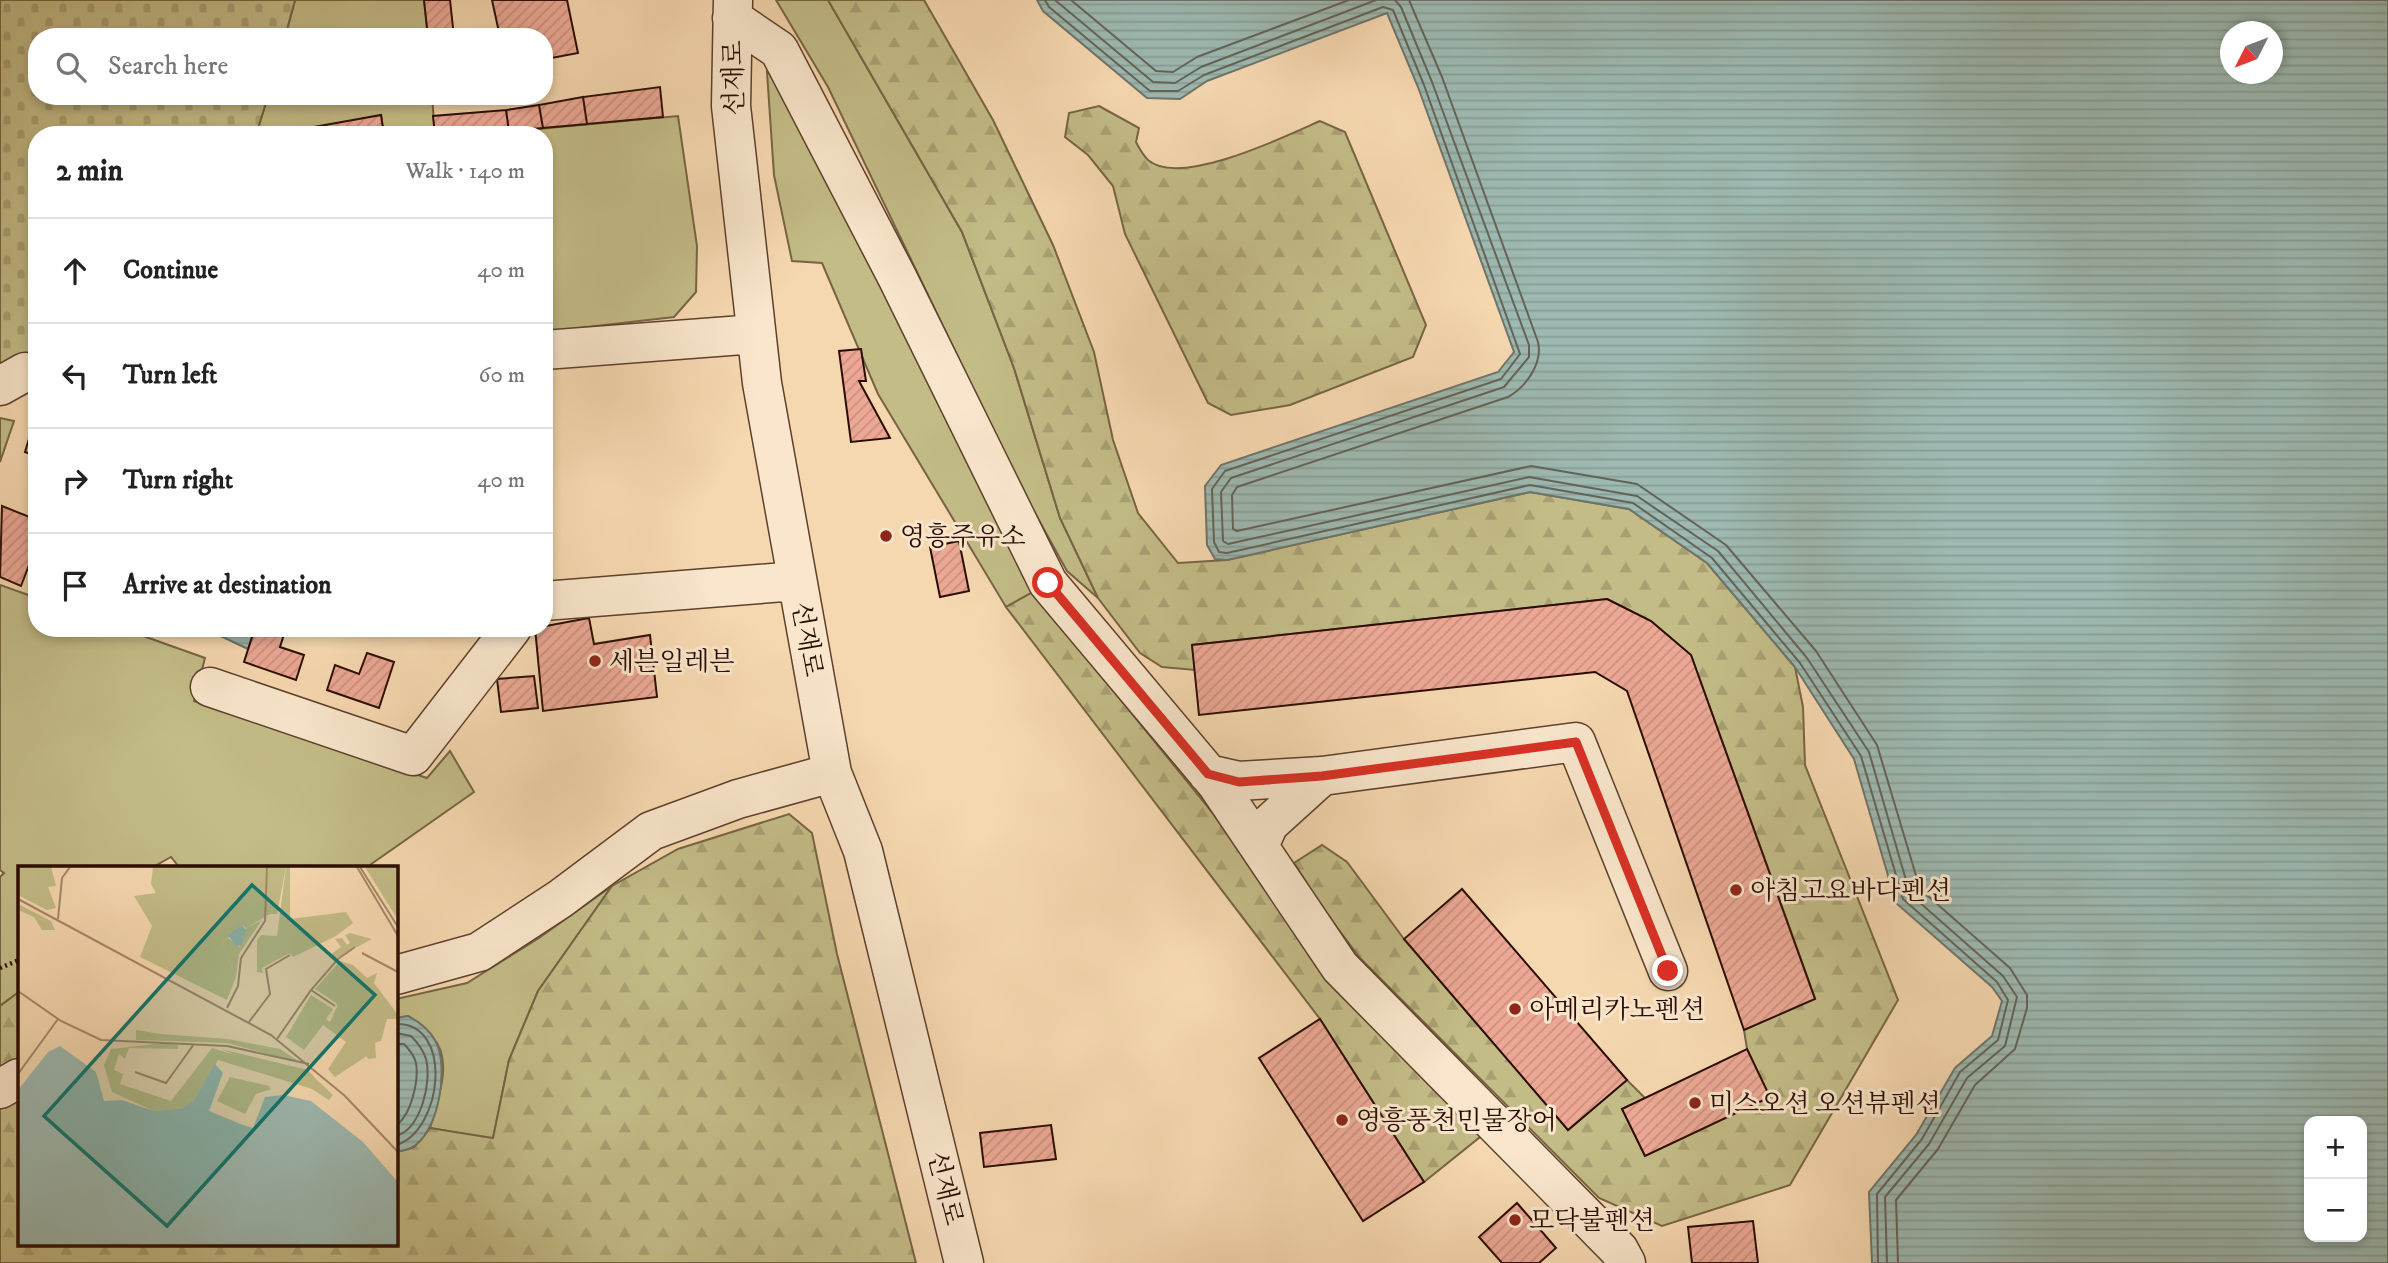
<!DOCTYPE html>
<meta charset="utf-8">
<style>
body{margin:0;font-family:"IM FELL DW Pica","Noto Serif KR",serif;background:#f2f2f2;color:#222}
.controls{position:absolute;right:21px;bottom:21px;display:grid;overflow:hidden;border-radius:14px;box-shadow:0 4px 10px #0003}
.controls button{width:63px;height:63px;display:grid;place-items:center;padding:0;border:0;border-bottom:2px solid #e0e0e0;background:#fff;color:#222;font:35px sans-serif}
.compass{position:absolute;left:2220px;top:21px;width:63px;height:63px;border-radius:50%;background:#fff;box-shadow:0 4px 10px #0003;rotate:228deg}
.stop{position:absolute;width:21px;height:21px;margin:-16px;border:5px solid #d93025;border-radius:50%;background:#fff}
.stop.end{background:#d93025;border-color:#fff;box-shadow:0 2px 7px #0008}
.list{margin:0;padding:0;list-style:none}
h2{display:flex;justify-content:space-between;align-items:center;height:91px;margin:0;padding:0 28px;font-size:30px}
h2 small{font-size:23px;font-weight:400;color:#767676}
.list li{display:grid;grid-template-columns:46px 1fr auto;gap:21px;align-items:center;box-sizing:border-box;height:105px;padding:0 28px;border-top:2px solid #e0e0e0}
.list b{display:block;font-size:26px;white-space:nowrap}
.list em{font-size:23px;font-style:normal;color:#767676}
.icon{flex:none;width:38px;height:38px;fill:none;stroke:currentColor;stroke-width:2;stroke-linecap:round;stroke-linejoin:round}
.map{position:relative;flex:none;width:2388px;height:1263px;overflow:hidden}
.search{position:absolute;background:#fff;box-shadow:0 4px 10px #0003;left:28px;top:28px;width:525px;height:77px;display:flex;align-items:center;gap:18px;box-sizing:border-box;padding:0 24px;border-radius:28px;color:#767676;font-size:26px}
.panel{position:absolute;background:#fff;box-shadow:0 4px 10px #0003;left:28px;top:126px;width:525px;height:511px;border-radius:28px}
.map>svg:first-child{display:block}
</style>
<div class="map">
<svg width="2388" height="1263" viewBox="0 0 2388 1263">
<defs>
<pattern id="forest-firs" width="22" height="20" patternUnits="userSpaceOnUse" patternTransform="scale(1.75)"><rect width="22" height="20" fill="#c3bc87"/><path d="M5 1l3.5 6h-7zM16 11l3.5 6h-7z" fill="#a8a073"/></pattern>
<pattern id="cemetery-stones" width="16" height="16" patternUnits="userSpaceOnUse" patternTransform="scale(1.75)"><rect width="16" height="16" fill="#c3bc87"/><path d="M2 7V4a2 2 0 0 1 4 0v3zM10 15v-3a2 2 0 0 1 4 0v3z" fill="#a8a073"/></pattern>
<pattern id="water-rules" width="6" height="5" patternUnits="userSpaceOnUse" patternTransform="scale(1.75)"><rect width="6" height="5" fill="#9db9b1"/><path d="M0 2.5h6" fill="none" stroke="#879e96"/></pattern>
<pattern id="building-hatch" width="6" height="6" patternUnits="userSpaceOnUse" patternTransform="scale(1.75)"><rect width="6" height="6" fill="#eca895"/><path d="M-1 1l2-2M0 6l6-6M5 7l2-2" fill="none" stroke="#cb8f7f"/></pattern>
</defs>
<rect width="100%" height="100%" fill="#f6d8b0"/>
<filter id="stains"><feTurbulence type="fractalNoise" baseFrequency=".00286" numOctaves="4"/><feColorMatrix values="0 0 0 0 .2 0 0 0 0 .09 0 0 0 0 .02 0 0 0 .5 -.17"/></filter>
<radialGradient id="worn" r=".72"><stop offset=".6" stop-color="#630" stop-opacity="0"/><stop offset="1" stop-color="#630" stop-opacity=".3"/></radialGradient>
<path fill="#c3bc87" stroke="#776444" stroke-width="2" d="M295 0H424L428 37H285Z
M776 0H828L962 232 1014 368 1060 518 1098 598 1067 571 1019 484 828 87Z
M767 72 785 83 1033 592 1006 607 878 394 822 263 792 261 774 175Z
M268 96H432L435 135H384L381 116 287 135H256Z
M678 116 697 246 696 292 674 317 544 332V135H473Z
M0 418 14 421 0 462Z
M0 585 37 598V628H121L205 658 194 701 427 778 450 751 474 792 367 867H179L171 857 153 867H19V992L0 1006V877L4 873 0 870Z
M612 886 538 991 509 1060 493 1139 430 1128C437 1102 454 1060 433 1038 426 1030 416 1023 408 1016L396 1018V999L467 983 539 938Z"/>
<path fill="url(#forest-firs)" stroke="#776444" stroke-width="2" d="M828 0H924L993 120 1053 245 1094 352 1113 440 1138 513 1178 563 1227 560 1530 492 1629 509 1707 563 1795 667 1803 707 1805 765 1898 1000 1790 1185 1662 1226 1599 1198 1360 958 1323 909 1294 863 1322 845 1347 862 1404 939 1568 1130 1627 1080 1645 1098 1622 1109 1645 1156 1769 1097 1747 1049 1744 1030 1815 998 1691 655 1651 621 1607 599 1192 645 1195 670 1162 667 1140 653 1098 598 1060 518 1014 368 962 232Z
M1099 106 1139 128 1136 142C1139 148 1143 155 1148 160 1180 188 1286 136 1320 121L1345 132 1426 325 1413 357 1290 405 1231 415 1208 403 1125 234 1113 186 1088 155 1065 137 1069 113Z
M1033 592 1229 833 1485 1133 1424 1182 1320 1019 1006 607Z
M789 814 812 833 837 954 916 1263H0V1006L19 992V1244H396V1152L414 1147 430 1128 493 1138 509 1060 538 991 612 886 678 849Z"/>
<path fill="url(#cemetery-stones)" stroke="#776444" stroke-width="2" d="M0 0H295L285 37H37V96H268L256 135H37V354L0 367Z"/>
<path fill="url(#water-rules)" stroke="#6f746a" stroke-width="2" fill-rule="evenodd" d="M1037 0H2388V1263H1872L1869 1192 1916 1135 1955 1068 1992 1036 2002 1001 1992 987 1896 903 1854 759 1795 667 1707 563 1629 509 1530 492 1227 560 1215 559 1207 545 1205 486 1221 465 1498 372 1514 352 1418 87 1387 13 1207 81 1180 99 1147 98 1043 11ZM2230 32H2272V74H2230ZM2309 1121H2362V1237H2309Z
M204 628H255L248 649Z
M408 1016C420 1022 430 1030 436 1042 449 1067 439 1134 411 1148 407 1150 401 1151 396 1152V1018Z"/>
<g fill="none" stroke-linecap="round" stroke-linejoin="round">
<path stroke="#646358" stroke-width="2" d="M1045 0 1049 7 1150 91H1178L1204 75 1383 7 1393 10 1424 85 1520 354 1501 379 1225 471 1212 489 1214 542 1219 552 1227 553 1530 485 1633 503 1712 558 1800 663 1861 756 1903 899 1997 982 2008 1000 1998 1040 1960 1072 1922 1139 1877 1194 1878 1263
M1055 0 1153 82 1175 83 1201 67 1376 0
M1071 0 1156 71 1173 72 1197 57 1349 0
M1395 0 1401 7 1432 82 1529 345V357L1504 387 1231 478 1221 492 1223 541 1228 544 1529 477 1637 496 1718 551 1807 658 1869 752 1910 894 2003 976 2017 997 2005 1046 1967 1078 1929 1144 1885 1197 1887 1263
M1409 0 1442 77 1538 342C1543 363 1526 387 1508 397L1237 487 1232 495 1233 529 1237 531 1531 466 1637 484 1726 545 1816 651 1877 745 1920 889 2010 968 2027 995V1008L2015 1049 1975 1085 1938 1149 1896 1200 1898 1263
M396 1024C454 1022 443 1131 396 1145
M396 1033 411 1036C418 1043 423 1049 426 1059 432 1082 421 1129 396 1136
M396 1044H404C410 1050 414 1055 416 1063 419 1080 411 1116 396 1125"/>
</g>
<path fill="url(#building-hatch)" stroke="#2b0d00" stroke-width="2" d="M424 0H450L454 37H428Z
M492 0H567L578 53 546 59 549 72 544 73V37H500Z
M660 87 663 117 587 124 583 97Z
M583 97 587 124 543 128 539 105Z
M539 105 543 128 509 131 506 110Z
M506 110 509 131 435 135 433 116Z
M381 115 384 135H287L286 132Z
M861 349 866 381H859L890 438 851 442 839 351Z
M37 412V456L25 452Z
M2 506 37 520V544L21 586 0 577Z
M959 541 969 591 940 597 930 547Z
M1607 599 1651 621 1691 655 1815 999 1744 1030 1627 691 1595 672 1199 715 1192 645Z
M589 618 594 644 650 635 657 697 543 711 535 628Z
M255 628H286L280 647 304 655 296 680 244 662Z
M367 653 394 662 379 708 327 690 335 665 359 674Z
M534 676 538 708 501 712 497 679Z
M1462 889 1627 1080 1568 1130 1404 939Z
M1320 1019 1424 1182 1363 1221 1259 1058Z
M1747 1049 1770 1097 1645 1156 1622 1109Z
M1051 1125 1056 1159 984 1167 980 1133Z
M1517 1203 1556 1248 1539 1263H1502L1479 1237Z
M1753 1221 1758 1263H1692L1688 1227Z"/>
<g fill="none" stroke-linecap="round" stroke-linejoin="round">
<defs>
<path id="minor" d="M733 0 731 106 762 383 832 773 863 851 964 1263
M732 18 779 50 897 277 1048 583 1216 783 1340 967 1619 1250 1626 1263
M544 350 756 334
M0 386 25 372 37 373
M544 601 797 581
M210 687 413 756 512 628
M1208 774 1239 781 1322 776 1576 742 1668 971
M1259 846 1269 824 1322 776
M396 975 479 952 560 899 651 831 738 799 832 773
M0 1089 19 1078"/>
</defs>
<use href="#minor" stroke="#5e402c" stroke-width="41"/>
<path stroke="#2b0d00" stroke-width="4.5" stroke-dasharray="2 3.5" stroke-linecap="butt" d="M0 968 19 960"/>
<use href="#minor" stroke="#f9e6cc" stroke-width="38"/>
</g>
<g fill="none" stroke-linecap="round" stroke-linejoin="round">
<path stroke="#d93025" stroke-width="9" d="M1048 583 1208 774 1239 782 1322 776 1576 742 1668 971"/>
</g>
<g fill="#8f2418" stroke="#f9e6cc" stroke-width="2.5">
<circle cx="886" cy="536" r="7"/>
<circle cx="595" cy="661" r="7"/>
<circle cx="1736" cy="890" r="7"/>
<circle cx="1515" cy="1009" r="7"/>
<circle cx="1695" cy="1103" r="7"/>
<circle cx="1342" cy="1120" r="7"/>
<circle cx="1515" cy="1220" r="7"/>
</g>
<g text-anchor="middle" stroke-width="6" stroke-linejoin="round" paint-order="stroke">
<g font-size="26" fill="#2b0d00" stroke="#f9e6cc">
<text transform="translate(733 78) rotate(-91)" y="9">선재로</text>
<text transform="translate(808 639) rotate(80)" y="9">선재로</text>
<text transform="translate(946 1188) rotate(76)" y="9">선재로</text>
</g>
<g font-size="26" fill="#2b0d00" stroke="#f9e6cc" text-anchor="start">
<text x="900" y="545">영흥주유소</text>
<text x="609" y="670">세븐일레븐</text>
<text x="1750" y="899">아침고요바다펜션</text>
<text x="1529" y="1018">아메리카노펜션</text>
<text x="1709" y="1112">미스오션 오션뷰펜션</text>
<text x="1356" y="1129">영흥풍천민물장어</text>
<text x="1529" y="1229">모닥불펜션</text>
</g>
</g>
<g transform="translate(18 866)">
<rect width="380" height="380" fill="#f6d8b0"/>
<path d="M268 1H272V53L328 46 335 57 318 70 275 91 272 87 244 102 245 107 239 106V74L243 69 259 70ZM347 1H380V54ZM244 54 221 88 218 111 204 77 210 72 221 81 228 62ZM332 67 354 73 315 94 312 89 323 81 317 73 324 72 329 79 332 77 327 69ZM293 129 315 143 308 153 312 156 320 139 349 190 317 211 310 203 328 176 305 159 286 184 268 171ZM210 173 262 183 283 197 209 177ZM203 183 290 204 298 213 250 202Z" fill="#c3bc87"/>
<path d="M0 1H33L38 20 30 21 38 42 29 44 0 29ZM135 1H268L259 48H252L228 62 224 59 204 77 218 111 209 134 122 91 134 60 116 30 138 27 133 18ZM0 38 33 55 37 64H24L16 51 0 44ZM118 164 143 168 210 173 209 177 118 174ZM145 177 160 179V183L111 182 107 193 101 188 96 204 105 208 102 218 153 235 194 182 298 213 315 229 311 234 294 223 200 194 176 234 166 242 136 245 94 226 86 199 93 183ZM212 211 251 220 253 223 238 228 227 248 199 235Z" fill="#c3bc87"/>
<path d="M322 95 335 99 349 112 359 107 356 117 380 149V153H369L363 175 357 177 358 192 350 193 318 137 297 123Z" fill="#c3bc87"/>
<path d="M224 59 228 64 224 78 218 81 210 69ZM42 180 78 206 86 235 104 234 136 245 165 242 176 234 197 198 205 207 191 245 225 259 235 262 247 231 265 229 293 235 345 276 380 316V379H0V224L30 186Z" fill="#9db9b1"/>
<path fill="none" stroke="#a5876a" stroke-width="2" d="M339 1 380 70M342 1 380 61M0 33 253 169 327 230 380 286M40 53 44 12 52 1M344 87 380 106M293 124 317 140M0 125 43 155 83 174 209 180 291 198M209 142 220 120 223 92 247 55 249 1M231 156 252 128 248 103 272 89M259 173 293 124 320 93 337 81M117 206 148 217 176 178M0 208 40 153"/>
<path fill="#0f766e" fill-opacity="0.15" stroke="#0f766e" stroke-width="3.5" d="M234 19 357 129 149 360 26 250Z"/>
<rect width="380" height="380" fill="none" stroke="#2b0d00" stroke-width="3.5"/>
</g>
<rect width="100%" height="100%" filter="url(#stains)"/>
<rect width="100%" height="100%" fill="url(#worn)"/>
</svg>
<div class="controls">
<button>+</button>
<button>−</button>
</div>
<svg class="compass" viewBox="-18 -18 36 36"><path d="M0-13l5 13h-10z" fill="#e53935"/><path d="M0 13l5-13h-10z" fill="#767676"/></svg>
<div class="stop" style="left:1048px;top:583px"></div>
<div class="stop end" style="left:1668px;top:971px"></div>
<div class="search"><svg class="icon" aria-label="search" viewBox="0 0 24 24"><circle cx="10" cy="10" r="6"/><path d="M15 15l6 6"/></svg>Search here</div>
<section class="panel">
<h2>2 min<small>Walk · 140 m</small></h2>
<ul class="list">
<li><svg class="icon" aria-label="ahead" viewBox="0 0 24 24"><path d="M12 20V5M6 11l6-6 6 6"/></svg><div><b>Continue</b></div><em>40 m</em></li>
<li><svg class="icon" aria-label="left" viewBox="0 0 24 24"><path d="M17 20v-9H6M10 6l-5 5 5 5"/></svg><div><b>Turn left</b></div><em>60 m</em></li>
<li><svg class="icon" aria-label="right" viewBox="0 0 24 24"><path d="M7 20v-9h11M14 6l5 5-5 5"/></svg><div><b>Turn right</b></div><em>40 m</em></li>
<li><svg class="icon" aria-label="arrive" viewBox="0 0 24 24"><path d="M6 21V4h12l-3 4 3 4H6"/></svg><div><b>Arrive at destination</b></div></li>
</ul>
</section>
</div>
